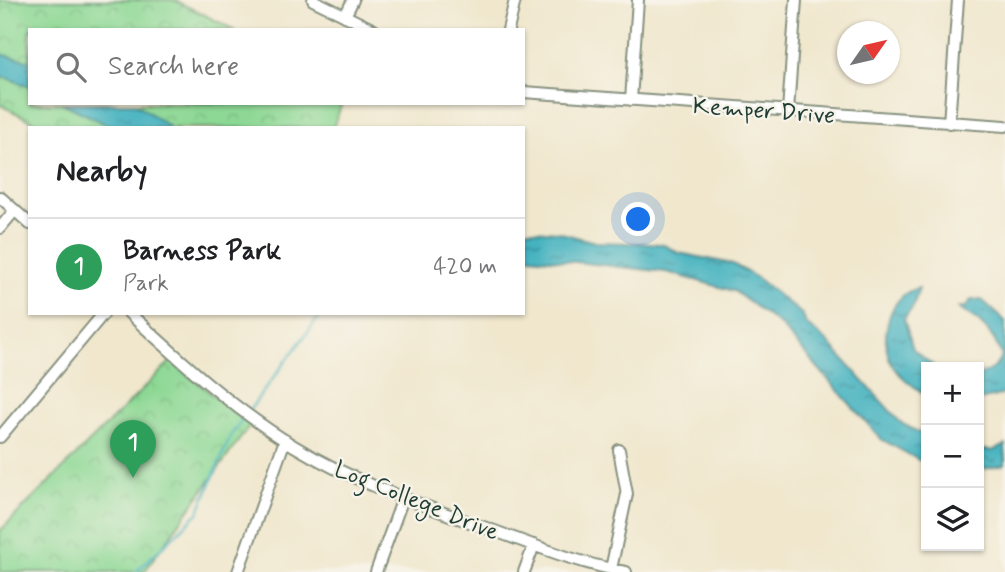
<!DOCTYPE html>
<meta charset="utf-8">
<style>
body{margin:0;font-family:Mynerve,sans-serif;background:#f6f6f6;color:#202124}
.controls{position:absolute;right:21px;bottom:21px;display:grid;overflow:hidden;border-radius:0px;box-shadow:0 2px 5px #0004}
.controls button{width:63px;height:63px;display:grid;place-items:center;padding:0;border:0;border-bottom:2px solid #e0e0e0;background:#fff;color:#202124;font:35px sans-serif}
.compass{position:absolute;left:837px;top:21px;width:63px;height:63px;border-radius:50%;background:#fff;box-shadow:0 2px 5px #0004;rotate:56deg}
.you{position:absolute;left:639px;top:220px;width:24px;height:24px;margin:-18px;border:5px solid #fff;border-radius:50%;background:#1a73e8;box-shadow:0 0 0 10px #1a73e833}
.badge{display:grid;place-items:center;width:46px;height:46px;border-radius:50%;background:#d93025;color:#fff;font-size:23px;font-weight:700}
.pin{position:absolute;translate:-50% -58px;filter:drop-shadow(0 2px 4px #0008)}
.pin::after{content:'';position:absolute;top:37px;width:24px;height:21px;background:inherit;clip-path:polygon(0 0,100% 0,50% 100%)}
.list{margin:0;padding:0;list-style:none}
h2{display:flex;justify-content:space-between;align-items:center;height:91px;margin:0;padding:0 28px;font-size:30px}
h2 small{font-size:23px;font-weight:400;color:#757577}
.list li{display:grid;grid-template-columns:46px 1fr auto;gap:21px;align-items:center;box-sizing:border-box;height:98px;padding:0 28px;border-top:2px solid #e0e0e0}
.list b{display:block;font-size:26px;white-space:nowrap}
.list p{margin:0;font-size:23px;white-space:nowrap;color:#757577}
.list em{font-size:23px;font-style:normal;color:#757577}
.icon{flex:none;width:38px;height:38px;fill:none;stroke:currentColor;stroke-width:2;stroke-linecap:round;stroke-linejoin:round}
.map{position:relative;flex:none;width:1005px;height:572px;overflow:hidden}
.search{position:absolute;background:#fff;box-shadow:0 2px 5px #0004;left:28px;top:28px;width:497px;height:77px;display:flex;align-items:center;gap:18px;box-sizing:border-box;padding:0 24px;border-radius:0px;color:#757577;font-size:26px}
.panel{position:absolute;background:#fff;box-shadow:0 2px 5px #0004;left:28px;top:126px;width:497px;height:189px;border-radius:0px}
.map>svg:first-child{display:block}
</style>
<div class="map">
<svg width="1005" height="572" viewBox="0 0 1005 572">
<defs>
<pattern id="park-crowns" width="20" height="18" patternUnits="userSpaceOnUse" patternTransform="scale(1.75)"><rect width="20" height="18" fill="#8dd894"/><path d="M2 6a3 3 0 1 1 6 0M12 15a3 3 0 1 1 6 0" fill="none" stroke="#79ba80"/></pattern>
<pattern id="water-ripples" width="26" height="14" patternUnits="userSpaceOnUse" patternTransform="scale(1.75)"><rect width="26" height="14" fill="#44b2c0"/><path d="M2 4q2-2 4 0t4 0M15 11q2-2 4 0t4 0" fill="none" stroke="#38929d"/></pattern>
</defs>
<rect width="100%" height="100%" fill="#f7f3e8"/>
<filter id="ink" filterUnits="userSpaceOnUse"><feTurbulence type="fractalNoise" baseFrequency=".0143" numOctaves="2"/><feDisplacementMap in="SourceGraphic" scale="14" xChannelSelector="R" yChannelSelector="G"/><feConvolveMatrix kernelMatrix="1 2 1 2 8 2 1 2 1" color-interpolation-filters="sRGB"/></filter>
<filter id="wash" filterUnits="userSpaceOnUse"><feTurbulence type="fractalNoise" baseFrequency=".00686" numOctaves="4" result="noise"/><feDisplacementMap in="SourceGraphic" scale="28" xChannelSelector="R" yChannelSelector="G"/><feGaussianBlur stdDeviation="1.57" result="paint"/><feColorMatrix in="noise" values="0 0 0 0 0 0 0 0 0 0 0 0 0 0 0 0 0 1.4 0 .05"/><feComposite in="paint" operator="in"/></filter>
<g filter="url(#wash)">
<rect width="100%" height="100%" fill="#f0e7cd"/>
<path fill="url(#park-crowns)" stroke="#568a64" stroke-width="2" d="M0 0H174L235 30H30V103H342L333 128H46L0 105Z
M171 361 250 425 144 572H0V531Z"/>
<path fill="url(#water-ripples)" stroke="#32787a" stroke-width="2" d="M0 54 30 61V86L0 76Z
M62 103H135L171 128H114Z
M523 229 558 232 595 242 662 244 679 253 733 264 757 278 803 315 806 324 827 341 901 423 926 436V464L881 439 780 325 734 291 666 272 523 256Z
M919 288 913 307 904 319 913 349 935 367H926V395C914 387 901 378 893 366 878 342 887 294 919 288Z
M971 300H982L1005 321V394L979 400V376L995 367 1002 356C993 334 981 319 960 310L958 307H966Z
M1005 445V465L979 470V449L992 451Z"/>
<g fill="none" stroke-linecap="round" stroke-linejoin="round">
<path stroke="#44b2c0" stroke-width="2.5" d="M248 412 322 313
M136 572 198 513 231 435 244 417"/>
</g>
</g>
<g filter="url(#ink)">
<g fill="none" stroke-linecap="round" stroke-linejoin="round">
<defs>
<path id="minor" d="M313 0 374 30
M345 16 353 0
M508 30 515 0
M523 92 1005 126
M631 100 638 0
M788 111 796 0
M949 123 958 0
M0 197 30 224
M0 228 15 210
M129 313C181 361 233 409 294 446 355 483 422 505 489 529 534 545 579 564 626 572
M0 437 104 313
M611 569 627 494 619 450
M238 572 285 440
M376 572 403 498
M524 572 534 545"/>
</defs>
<use href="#minor" stroke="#889280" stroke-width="14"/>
<use href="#minor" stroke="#fff" stroke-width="10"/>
</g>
</g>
<g text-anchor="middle" stroke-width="5" stroke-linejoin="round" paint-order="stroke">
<g font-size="24" fill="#1f3d34" stroke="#f7f3e8">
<text transform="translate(764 110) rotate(4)" y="8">Kemper Drive</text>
<text transform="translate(417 500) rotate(22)" y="8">Log College Drive</text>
</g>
</g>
</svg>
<div class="controls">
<button>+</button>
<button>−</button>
<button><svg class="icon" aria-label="layers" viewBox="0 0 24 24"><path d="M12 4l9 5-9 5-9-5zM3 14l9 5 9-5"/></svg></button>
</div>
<svg class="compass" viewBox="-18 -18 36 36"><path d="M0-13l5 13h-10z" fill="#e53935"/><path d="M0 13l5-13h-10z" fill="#757577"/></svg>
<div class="you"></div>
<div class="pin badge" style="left:133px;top:478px;background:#2e9e5b">1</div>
<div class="search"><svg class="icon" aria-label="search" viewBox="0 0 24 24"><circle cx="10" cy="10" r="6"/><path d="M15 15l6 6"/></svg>Search here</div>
<section class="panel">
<h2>Nearby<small></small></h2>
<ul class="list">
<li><span class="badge" style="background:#2e9e5b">1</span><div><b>Barness Park</b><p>Park</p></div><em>420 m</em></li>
</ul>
</section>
</div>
